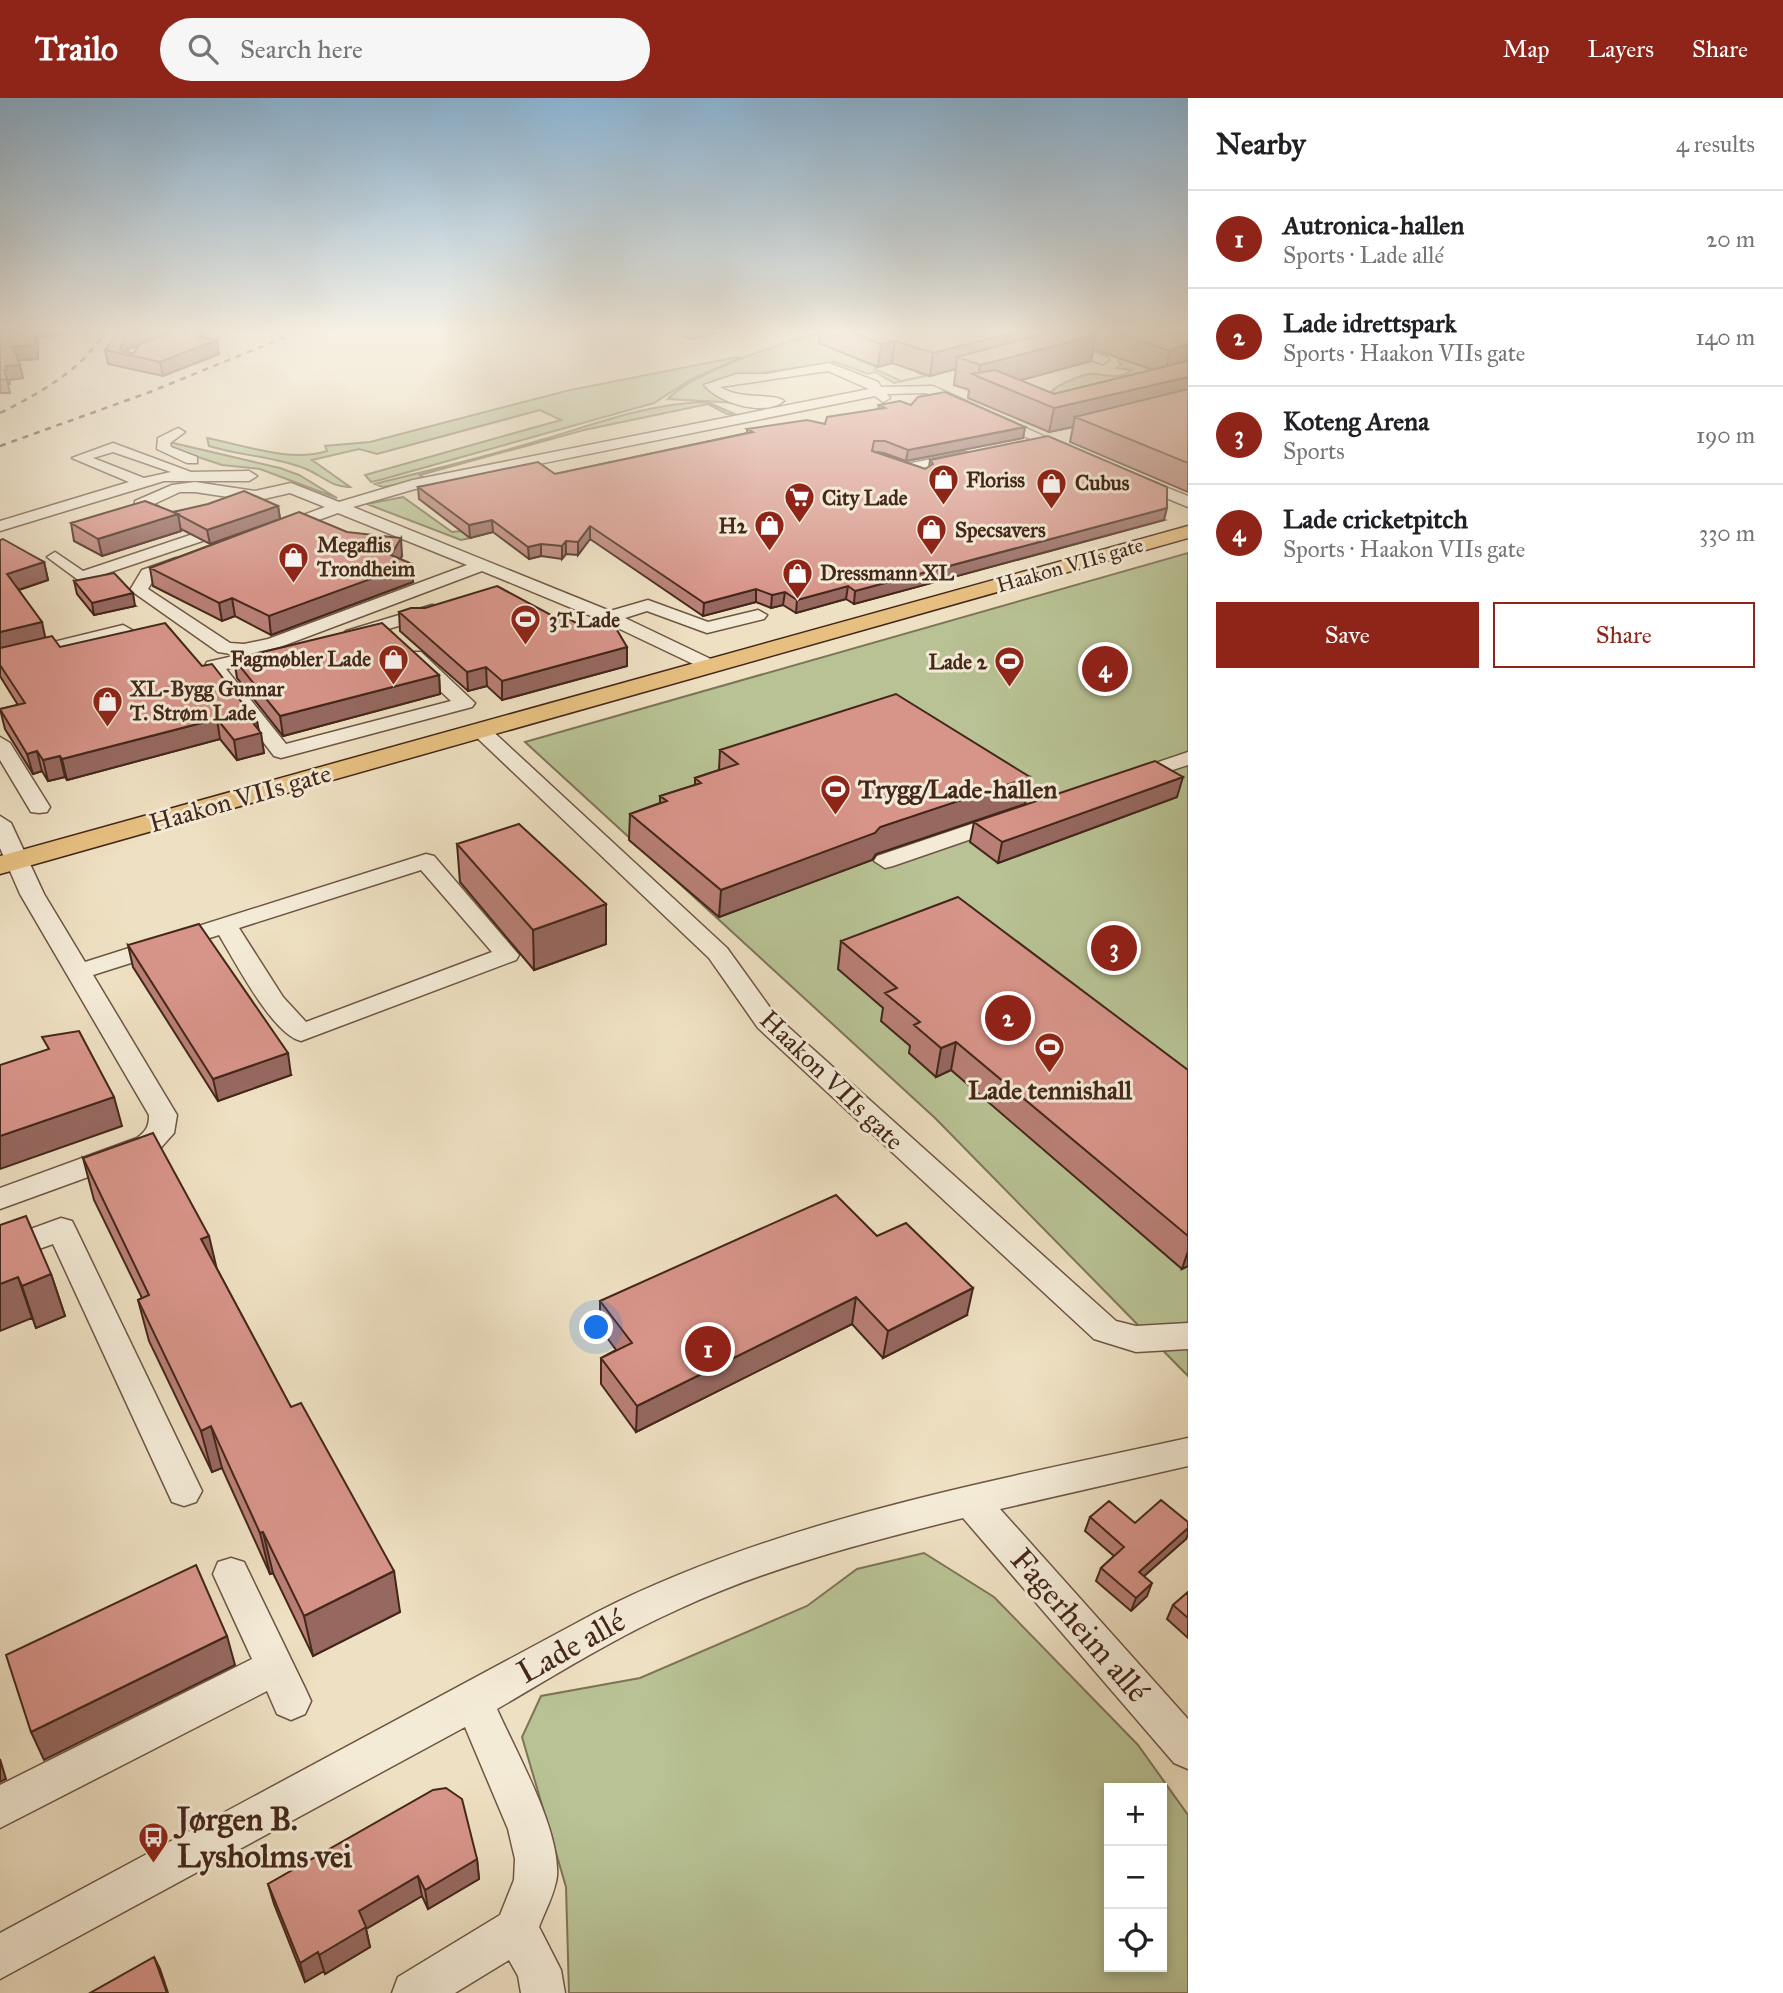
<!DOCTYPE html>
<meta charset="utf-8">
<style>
body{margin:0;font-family:"IM FELL Great Primer",serif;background:#f6f6f6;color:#202124}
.controls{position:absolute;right:21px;bottom:21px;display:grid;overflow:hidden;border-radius:0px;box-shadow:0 4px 10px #0003}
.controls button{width:63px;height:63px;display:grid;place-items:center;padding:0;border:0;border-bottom:2px solid #e0e0e0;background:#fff;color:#202124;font:35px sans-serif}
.you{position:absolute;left:597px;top:1230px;width:24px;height:24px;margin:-18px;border:5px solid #fff;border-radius:50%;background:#1a73e8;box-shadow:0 0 0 10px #1a73e833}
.badge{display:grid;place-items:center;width:46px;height:46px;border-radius:50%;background:#8f2418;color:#fff;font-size:23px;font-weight:700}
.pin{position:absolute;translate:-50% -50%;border:4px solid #fff;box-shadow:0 2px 7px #0006}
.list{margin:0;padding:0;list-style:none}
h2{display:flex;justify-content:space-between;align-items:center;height:91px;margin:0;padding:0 28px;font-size:30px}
h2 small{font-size:23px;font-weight:400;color:#757577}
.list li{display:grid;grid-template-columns:46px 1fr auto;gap:21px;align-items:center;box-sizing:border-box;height:98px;padding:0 28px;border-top:2px solid #e0e0e0}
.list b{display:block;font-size:26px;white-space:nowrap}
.list p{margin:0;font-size:23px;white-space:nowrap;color:#757577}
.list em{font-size:23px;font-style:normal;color:#757577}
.actions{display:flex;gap:14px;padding:21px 28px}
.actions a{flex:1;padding:16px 0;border:2px solid #8f2418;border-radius:0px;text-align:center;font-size:24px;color:#8f2418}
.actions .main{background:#8f2418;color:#fff}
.icon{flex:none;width:38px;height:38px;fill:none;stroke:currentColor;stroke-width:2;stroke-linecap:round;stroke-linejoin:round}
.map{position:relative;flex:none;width:1188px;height:1895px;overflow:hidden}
header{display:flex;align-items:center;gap:42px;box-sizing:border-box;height:98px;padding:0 35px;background:#8f2418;color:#fff}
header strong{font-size:33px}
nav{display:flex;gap:38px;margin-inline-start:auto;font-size:24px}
.search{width:490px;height:63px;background:#f6f6f6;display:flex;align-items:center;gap:18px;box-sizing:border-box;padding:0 24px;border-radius:38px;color:#757577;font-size:26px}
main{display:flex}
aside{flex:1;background:#fff}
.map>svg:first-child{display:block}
</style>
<header>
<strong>Trailo</strong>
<div class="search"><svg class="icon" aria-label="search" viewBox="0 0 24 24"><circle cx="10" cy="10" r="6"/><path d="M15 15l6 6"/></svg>Search here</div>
<nav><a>Map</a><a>Layers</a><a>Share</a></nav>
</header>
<main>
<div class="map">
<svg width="1188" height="1895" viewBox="0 0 1188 1895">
<rect width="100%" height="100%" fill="#eee0c2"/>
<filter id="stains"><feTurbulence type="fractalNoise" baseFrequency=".00286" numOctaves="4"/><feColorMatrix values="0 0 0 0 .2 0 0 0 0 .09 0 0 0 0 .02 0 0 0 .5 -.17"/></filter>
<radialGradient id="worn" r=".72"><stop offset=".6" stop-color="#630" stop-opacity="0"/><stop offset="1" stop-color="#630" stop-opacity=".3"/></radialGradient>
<path fill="#b8c294" stroke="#7e7457" stroke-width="2" fill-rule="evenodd" d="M872 231 835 252 877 269 875 271 901 283 924 278 915 273 929 270 949 273 894 285 875 274 868 276 835 264 715 282 708 287 739 305 668 301C690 277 767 250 801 240 824 233 848 233 872 231Z
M737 259 740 260 690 282 654 305 380 382 371 384 365 377 561 322 540 312 377 356 359 351 312 362 350 389C333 390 321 377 306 371 274 358 240 358 209 348L207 340C244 347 290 365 327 353L325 348 370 344 566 293Z
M1122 260 1165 275 1054 297 1052 293C1059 286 1082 276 1093 276 1107 276 1120 283 1131 272L1116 270 1121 267 1118 263Z
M707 304 737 317 727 316 708 306 584 332 420 377 425 381 383 389 375 386C430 372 486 359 541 342 596 326 649 305 707 304Z
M169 344 280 370 299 377 337 400 260 371 222 367 168 349Z
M403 399 452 434 461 433 470 440 461 442 367 406Z
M1188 455V1278L935 1020 525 644Z
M924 1455 994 1499 1138 1647 1188 1717V1895H569L566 1789 522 1639 541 1598 640 1580 807 1508 857 1471ZM1109 1690H1162V1869H1109Z"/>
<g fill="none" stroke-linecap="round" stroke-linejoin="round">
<defs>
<path id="minor" d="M1065 245 1107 259 1109 262 1103 266 1061 252V246Z
M829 265 878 284 881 289 933 288 1081 355 1079 358H1069L926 295 887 296 890 300 883 304 875 298 415 391 353 409 610 513 648 502 708 524 758 512 767 517 764 521 707 535 647 513 625 520 717 564 719 568 717 572 710 574 603 523 482 473 280 549 257 554 262 559 260 563 226 571 286 646 451 603 407 562 405 558 407 554H421L475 605 472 609 281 660 274 658 205 568 207 564 238 557 218 554 130 492 142 472 176 460H188V468L155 479 148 491 230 545 244 546 268 541 467 467 338 415 288 433H276V427L325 409 290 395 255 403 195 394H180L154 406 175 418 167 423 135 409V403L172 387 195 384 255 393 291 385 339 404 413 382 869 291 828 273 720 289C742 303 772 294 784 303 764 319 719 305 704 287L737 276H766Z
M178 330 185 334 170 345 171 349 197 359V365H187L157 351 158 340Z
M113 345 191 374 249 373 257 378 249 383H164L0 433V423L129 384 72 360ZM113 354 171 374 144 380 93 360Z
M965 354 970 355V361L907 374 900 370 902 367Z
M1135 377 1188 398V409L1130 385 1127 382Z
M229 424 237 429 235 432 81 484 47 459 55 454 83 473Z
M432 507 438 508 441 512 438 516 352 542 343 537 346 533Z
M123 527 132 532 129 536 0 569V557Z
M480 626 487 628 727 850 776 918 1116 1223 1136 1228 1188 1225V1251L1136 1254 1094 1241 758 930 709 860 473 636 470 632Z
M0 639 10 645 50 709 47 714 39 715 31 714 0 662Z
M1188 654V667L1130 686 1120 680 1123 676Z
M1004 715 1012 717 1015 722 1012 727 893 768 885 770 874 763 877 758Z
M0 718 11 725 44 796 85 864 426 756 434 758 519 857 516 862 301 943C272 936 235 863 219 837L93 877 177 1017 174 1035 157 1054 0 1111V1090L137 1040C146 1033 149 1029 149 1017L20 796 0 750ZM421 772 492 854 306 924 283 899 239 830Z
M61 1120 72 1123 76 1131 202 1393 196 1404 184 1408 172 1404 53 1146 0 1165V1142Z
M1188 1340V1368L1000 1411 1188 1621V1671L1174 1665 963 1420C867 1444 769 1469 679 1511 616 1539 557 1576 497 1611 517 1656 560 1731 557 1778 555 1795 545 1813 539 1829L561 1872 565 1895H521L518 1878 509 1862 455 1895H392L398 1879 500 1817 514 1782 515 1761 508 1731 465 1629 0 1881V1835L597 1514C781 1421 988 1384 1188 1340Z
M231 1460 244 1464 305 1590 311 1603 305 1616 291 1622 277 1616 267 1593 0 1730V1687L252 1561 213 1476 218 1464Z"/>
<path id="major" d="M1188 428V440L0 776V758Z"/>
</defs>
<use href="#minor" stroke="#6e5544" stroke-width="3"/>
<use href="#major" stroke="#44271a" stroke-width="3"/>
<use href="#minor" fill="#f4ebd7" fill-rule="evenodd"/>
<use href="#major" fill="#e7c081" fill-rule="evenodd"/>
<path stroke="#44271a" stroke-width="2.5" stroke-dasharray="6 6" stroke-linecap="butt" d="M0 315C42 294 82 272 107 231
M0 348 150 294 305 231"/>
</g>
<path fill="#b97f76" stroke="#44271a" stroke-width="2" fill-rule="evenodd" d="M0 231H68V236L38 239V261L18 262 23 280 9 282 10 286H8L10 295H0Z
M665 231H736L690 241Z
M820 231H1188V394L1070 344 1073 329 1049 334 968 300 969 292 954 287 956 271 930 278 892 265 878 269 819 245ZM1093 251 1153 272 1054 296 1020 282 1091 263Z
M172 234 204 237 205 240 219 256 163 278 108 266 105 252ZM139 247 133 256 127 254 128 251Z
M879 307H911L1025 329 1023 340 906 363 884 355 877 354 925 371 929 369 930 362 1164 422 854 506 846 501 796 515 783 507 771 510 756 504 703 518 590 441 578 457 566 456 562 461 541 458 529 461 493 434 470 440 419 401 418 389 555 376 747 335V331L825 326 878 311Z
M278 408 280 421 402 458 400 461 413 484 271 537 235 518 222 523 153 488 150 470 256 430 210 446 181 431V433L102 458 74 443 71 425 173 414Z
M0 442 44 464 48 482 19 492 45 540 60 549 202 568 257 624 264 655 237 662 220 641 67 682 65 679 48 683 42 673 33 676 5 631 0 611 18 607 0 578Z
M74 483 135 508 94 517 77 496Z
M399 514 562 523 582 528 627 549V568L502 602 487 588 468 593 400 533Z
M234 561 439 577 440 596 283 638 237 580Z
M720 652 1030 679 1025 706 876 756 872 762 719 819 629 742 630 716 660 705V698L695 687V680L719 672Z
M1177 699 998 765 970 744 974 724Z
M457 746 606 806V846L534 872 460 784Z
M841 843 1188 972V1168L1182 1171 951 972 936 979 909 955 910 948 881 923 883 910 838 871Z
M128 847 291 977 218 1003 133 869Z
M83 1060 217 1171 400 1514 313 1558 273 1475 270 1476 222 1370 212 1374 149 1243 138 1202 142 1200 94 1102Z
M0 1127 51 1176 65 1218 36 1230Z
M877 1138 967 1217 883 1260 852 1226 636 1334 601 1286V1260L616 1252 600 1230V1203Z
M1090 1419 1135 1425 1188 1424V1436L1186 1441 1144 1478 1147 1498 1131 1513 1096 1483 1101 1470 1114 1458 1085 1433Z
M1188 1494V1540L1167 1521 1173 1507Z
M477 1761 479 1781 428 1811 422 1798 366 1831 370 1849 325 1876 324 1873 305 1884 274 1806 268 1786Z"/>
<path fill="#966860" stroke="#44271a" stroke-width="2" d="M36 231H68V236L38 239V261L16 262 13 249Z
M144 231H172V235L128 251 126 257 120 252 125 238Z
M690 231H736L690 241Z
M1026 231H1090L1089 236 957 259 956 271 930 278 933 255Z
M204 237 206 247 217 242 219 256 163 278 160 264 199 239Z
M1096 237 1091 263 1000 288 978 279 980 267Z
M895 243 892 265 878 269 881 246Z
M1188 246V258L1185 268 1165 276 1170 253Z
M20 267 23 280 9 282 10 286H8L4 272 6 268Z
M1188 279V301L1075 319 1073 329 1049 334 1054 310Z
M1025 329 1023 340 906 363 908 352Z
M278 408 280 421 210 446 207 432Z
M1167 410 1164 422 854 506 855 493Z
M178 416 181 433 102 458 98 441Z
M492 422 493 434 470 440 469 427Z
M590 428V441L578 457V444Z
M401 440 402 458 394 473 412 466 413 484 271 537 269 518 391 457Z
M566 443V456L562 461V448Z
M541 446V458L529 461 528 449Z
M44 464 48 482 12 494 7 476Z
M848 488 846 501 796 515 797 502Z
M756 491V504L703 518 704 505Z
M785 494 783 507 771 510 772 497Z
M133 495 135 508 94 517 92 505Z
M232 500 235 518 222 523 219 505Z
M42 524 46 543 0 554V534Z
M627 549V568L502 602V583Z
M486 569 487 588 468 593 467 574Z
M439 577 440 596 283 638 280 618Z
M217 621 220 641 67 682 62 661Z
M257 624 259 635H261L264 655 237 662 234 642 253 625Z
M37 653 42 673 33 676 27 656Z
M60 658 65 679 48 683 43 662Z
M1030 679 1025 706 876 756 872 762 719 819 721 792 880 729Z
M1183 679 1177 699 998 765 1002 744Z
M606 806V846L534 872 533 832Z
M956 944 951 972 936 979 941 950Z
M288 955 291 977 218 1003 213 981Z
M114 999 122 1028 0 1071V1038Z
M209 1138 219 1180 201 1141Z
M1188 1153V1168L1182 1171Z
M51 1176 65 1218 36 1230 22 1188Z
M18 1179 32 1220 0 1233V1186Z
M973 1190 967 1217 883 1260 888 1233Z
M856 1199 852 1226 636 1334 637 1308Z
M211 1328 222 1370 212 1374 201 1333Z
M1188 1430V1436L1186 1441 1134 1487 1139 1474Z
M263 1434 273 1475 270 1476 260 1435Z
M394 1473 400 1514 313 1558 304 1518Z
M1152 1485 1147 1498 1131 1513 1136 1500Z
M227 1538 235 1567 44 1662 31 1634Z
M0 1661 6 1681 0 1684Z
M477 1761 479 1781 428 1811 425 1792Z
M418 1778 422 1798 366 1831 370 1849 325 1876 319 1857 359 1813Z
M318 1854 324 1873 305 1884 300 1865Z
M154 1859 160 1871 168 1895H167Z"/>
<path fill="#d79489" stroke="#44271a" stroke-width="2" d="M0 231H36L35 247 13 249 20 267 6 268 7 272H4L7 281 0 282Z
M121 231H144L125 238 120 252 133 256 140 246 179 231H191L204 237 199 239 217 242 160 264 105 252Z
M843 231H1026L933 255 895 243 881 246Z
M1063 231H1075L1096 237 980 267 957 259Z
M1104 231H1188V246L1170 253Z
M1188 263V279L1054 310 972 276 995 272 1054 296Z
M1188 291V365L1075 319Z
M945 294 1025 329 908 352 885 343H874L872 353 925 371 933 366 930 362 1048 338 1167 389V410L855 493 848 488 797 502 785 494 772 497 756 491 704 505 590 428 578 444 566 443 562 448 541 446 528 449 492 422 469 427 418 389 538 364 555 376 753 334 747 331 807 322 825 326 827 319 885 310 879 307 900 303 911 307 918 299Z
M244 393 278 408 207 432 173 414 208 406Z
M145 403 178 416 98 441 71 425Z
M299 414 347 434 401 440 391 457 412 466 269 518 232 500 219 505 150 470Z
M3 441 44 464 7 476 42 524 0 534V442Z
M114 475 133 495 92 505 74 483Z
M497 488 562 523 569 521 582 528 603 521 614 527 627 549 502 583 486 569 467 574 399 514 411 510H425Z
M165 525 202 568 212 566 257 624 253 625 261 635 234 642 217 621 62 661 60 658 43 662 37 653 27 656 0 611 25 605 0 567V550L52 538 60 549Z
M382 525 439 577 280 618 234 561Z
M896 596 1030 679 880 729 875 735 721 792 630 716 667 703 660 698 701 685 695 680 738 666 720 652Z
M1155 663 1183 679 1002 744 974 724Z
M519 726 606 806 533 832 457 746Z
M958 799 1188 972V1138L956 944 941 950 914 927 920 924 885 895 897 890 841 843Z
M199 826 288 955 213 981 128 847Z
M79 933 114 999 0 1038V967L49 951 42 939Z
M153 1035 209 1138 201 1141 291 1309 301 1305 394 1473 304 1518 263 1434 260 1435 211 1328 201 1333 138 1202 149 1197 83 1060Z
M836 1097 877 1138 906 1125 973 1190 888 1233 856 1199 637 1308 601 1260 632 1245 600 1203Z
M26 1118 51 1176 22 1188 18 1179 0 1186V1127Z
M1161 1402 1188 1424V1430L1139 1474 1152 1485 1136 1500 1101 1470 1124 1449 1090 1419 1109 1403 1135 1425Z
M196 1467 227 1538 31 1634 6 1557Z
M1188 1494V1520L1173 1507Z
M446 1690 462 1701 477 1761 425 1792 418 1778 359 1813 366 1829 319 1857 318 1854 300 1865 268 1786 433 1692Z
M154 1859 167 1895H90Z"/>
<linearGradient id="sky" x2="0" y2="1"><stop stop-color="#8bb6d7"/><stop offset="0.47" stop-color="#f7f1e4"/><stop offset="1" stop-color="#f7f1e4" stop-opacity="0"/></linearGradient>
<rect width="1188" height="496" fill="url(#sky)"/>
<defs>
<symbol id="shop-pin" viewBox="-11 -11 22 30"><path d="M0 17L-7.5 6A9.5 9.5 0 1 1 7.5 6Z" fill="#8f2418" stroke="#f4ebd7"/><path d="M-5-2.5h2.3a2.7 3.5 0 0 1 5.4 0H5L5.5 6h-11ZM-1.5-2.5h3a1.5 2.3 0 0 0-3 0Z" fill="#fff"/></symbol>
<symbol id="supermarket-pin" viewBox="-11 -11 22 30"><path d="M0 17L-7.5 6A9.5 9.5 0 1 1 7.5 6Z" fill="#8f2418" stroke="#f4ebd7"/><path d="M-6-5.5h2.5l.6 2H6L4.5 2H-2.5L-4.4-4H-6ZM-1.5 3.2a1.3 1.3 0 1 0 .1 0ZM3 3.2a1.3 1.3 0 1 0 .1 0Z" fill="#fff"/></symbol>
<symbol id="stadium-pin" viewBox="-11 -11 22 30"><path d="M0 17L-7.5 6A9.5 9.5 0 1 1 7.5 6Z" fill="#8f2418" stroke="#f4ebd7"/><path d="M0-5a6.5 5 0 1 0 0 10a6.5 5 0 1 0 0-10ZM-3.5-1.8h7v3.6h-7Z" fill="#fff"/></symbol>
<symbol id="bus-pin" viewBox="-11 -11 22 30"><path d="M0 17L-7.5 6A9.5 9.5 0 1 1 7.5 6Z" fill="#8f2418" stroke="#f4ebd7"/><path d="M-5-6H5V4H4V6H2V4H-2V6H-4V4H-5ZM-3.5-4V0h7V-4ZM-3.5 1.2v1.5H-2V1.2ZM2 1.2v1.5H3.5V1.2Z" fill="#fff"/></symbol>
</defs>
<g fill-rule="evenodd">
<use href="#shop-pin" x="926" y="364" width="35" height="47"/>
<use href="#shop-pin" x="1034" y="368" width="35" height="47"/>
<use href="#supermarket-pin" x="782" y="382" width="35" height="47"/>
<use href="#shop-pin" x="752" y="410" width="35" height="47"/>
<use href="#shop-pin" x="914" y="414" width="35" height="47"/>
<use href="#shop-pin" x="276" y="442" width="35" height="47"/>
<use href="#shop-pin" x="780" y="458" width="35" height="47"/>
<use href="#stadium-pin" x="508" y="504" width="35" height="47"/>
<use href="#shop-pin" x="376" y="544" width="35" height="47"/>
<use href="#stadium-pin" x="992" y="546" width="35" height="47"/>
<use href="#shop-pin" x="90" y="586" width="35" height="47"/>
<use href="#stadium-pin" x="818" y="674" width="35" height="47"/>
<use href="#stadium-pin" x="1032" y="932" width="35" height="47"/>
<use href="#bus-pin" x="136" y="1722" width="35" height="47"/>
</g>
<g text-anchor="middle" stroke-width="6" stroke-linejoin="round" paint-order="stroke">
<g font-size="21" font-weight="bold" fill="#44271a" stroke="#f4ebd7" text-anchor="start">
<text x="966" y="389">Floriss</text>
<text x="1075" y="392">Cubus</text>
<text x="822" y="407">City Lade</text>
<text x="747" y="435" text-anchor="end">H2</text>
<text x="955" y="439">Specsavers</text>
<text x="317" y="454">Megaflis<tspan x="317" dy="24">Trondheim</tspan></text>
<text x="820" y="482">Dressmann XL</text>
<text x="549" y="529">3T Lade</text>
<text x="371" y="568" text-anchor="end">Fagmøbler Lade</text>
<text x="987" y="571" text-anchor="end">Lade 2</text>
<text x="130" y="598">XL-Bygg Gunnar<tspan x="130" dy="24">T. Strøm Lade</tspan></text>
</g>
<g font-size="21" fill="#44271a" stroke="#f4ebd7">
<text transform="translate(1070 467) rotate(-16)" y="7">Haakon VIIs gate</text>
</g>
<g font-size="26" font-weight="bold" fill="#44271a" stroke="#f4ebd7" text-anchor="start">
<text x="858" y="700">Trygg/Lade-hallen</text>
<text x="1050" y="1001" text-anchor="middle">Lade tennishall</text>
</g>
<g font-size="26" fill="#44271a" stroke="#f4ebd7">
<text transform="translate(240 700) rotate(-16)" y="9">Haakon VIIs gate</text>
<text transform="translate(832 982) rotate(44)" y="9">Haakon VIIs gate</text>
</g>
<g font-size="32" fill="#44271a" stroke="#f4ebd7">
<text transform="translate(1080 1527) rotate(49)" y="11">Fagerheim allé</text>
<text transform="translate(571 1548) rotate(-29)" y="11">Lade allé</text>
</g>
<g font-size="32" font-weight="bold" fill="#44271a" stroke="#f4ebd7" text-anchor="start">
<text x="177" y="1732">Jørgen B.<tspan x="177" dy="37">Lysholms vei</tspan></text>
</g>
</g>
<rect width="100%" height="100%" filter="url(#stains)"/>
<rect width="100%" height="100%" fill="url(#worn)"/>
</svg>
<div class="controls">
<button>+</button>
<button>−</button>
<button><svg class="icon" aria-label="locate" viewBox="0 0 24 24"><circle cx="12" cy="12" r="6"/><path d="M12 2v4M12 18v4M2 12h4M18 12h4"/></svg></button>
</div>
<div class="you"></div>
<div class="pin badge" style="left:708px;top:1251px">1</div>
<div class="pin badge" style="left:1008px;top:920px">2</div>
<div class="pin badge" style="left:1114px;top:850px">3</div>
<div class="pin badge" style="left:1105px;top:571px">4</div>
</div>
<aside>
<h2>Nearby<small>4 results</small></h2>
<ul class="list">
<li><span class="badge">1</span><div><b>Autronica-hallen</b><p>Sports · Lade allé</p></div><em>20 m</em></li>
<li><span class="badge">2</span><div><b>Lade idrettspark</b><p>Sports · Haakon VIIs gate</p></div><em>140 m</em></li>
<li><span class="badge">3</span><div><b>Koteng Arena</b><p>Sports</p></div><em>190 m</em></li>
<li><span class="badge">4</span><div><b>Lade cricketpitch</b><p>Sports · Haakon VIIs gate</p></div><em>330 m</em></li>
</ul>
<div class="actions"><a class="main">Save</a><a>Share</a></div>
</aside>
</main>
